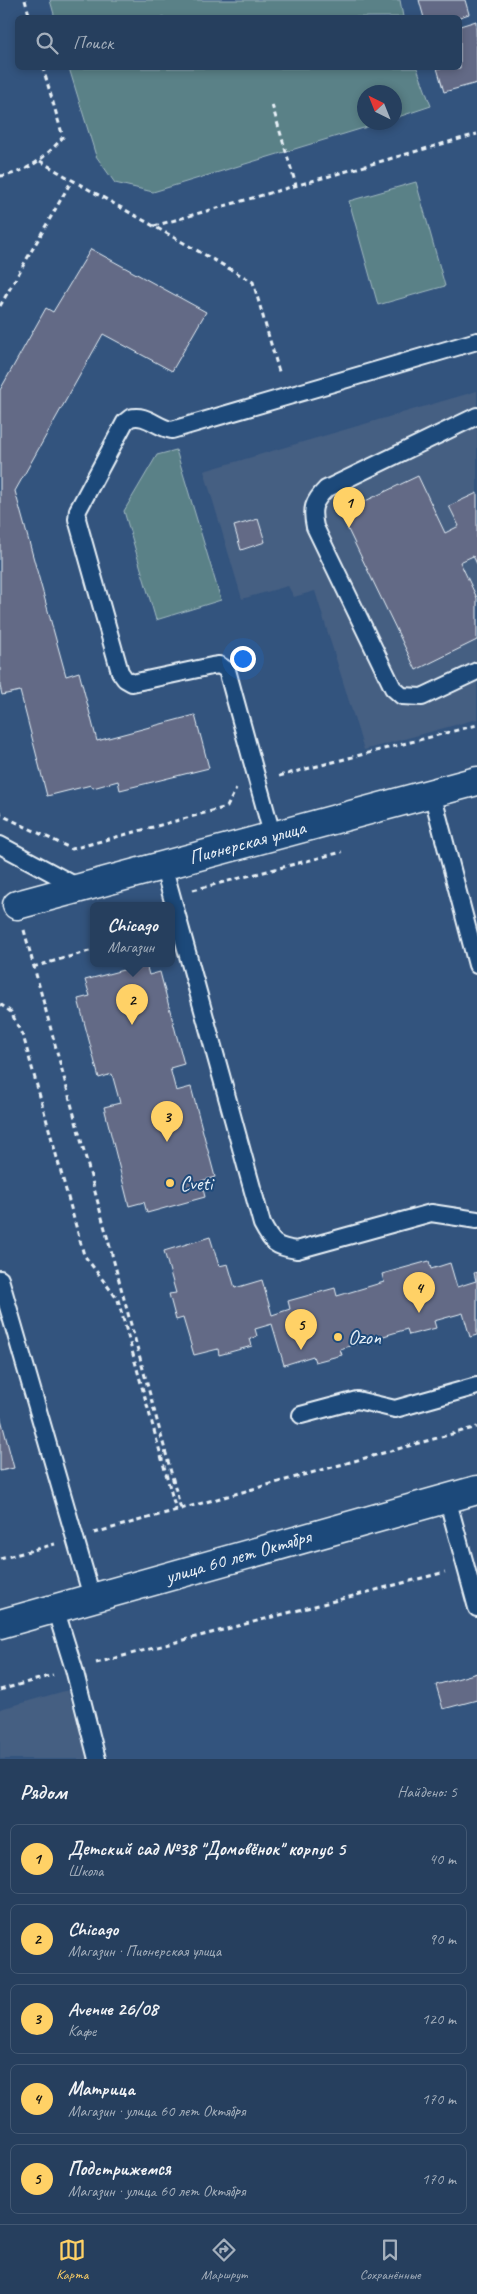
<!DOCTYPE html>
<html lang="ru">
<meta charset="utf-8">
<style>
body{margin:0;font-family:Caveat,sans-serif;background:#324a67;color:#f1f3f6}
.compass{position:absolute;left:357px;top:85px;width:45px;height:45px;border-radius:50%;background:#263f5e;box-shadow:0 2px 8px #0003;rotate:317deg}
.you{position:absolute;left:242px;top:658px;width:18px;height:18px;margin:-12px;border:4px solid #fff;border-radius:50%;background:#1a73e8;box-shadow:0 0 0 8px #1a73e833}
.badge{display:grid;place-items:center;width:32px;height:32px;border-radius:50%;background:#ffd166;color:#111;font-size:16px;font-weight:700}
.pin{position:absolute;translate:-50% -41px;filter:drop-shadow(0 1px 2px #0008)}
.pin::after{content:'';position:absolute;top:26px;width:18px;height:15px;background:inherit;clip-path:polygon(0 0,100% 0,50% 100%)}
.popup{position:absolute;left:90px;top:902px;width:85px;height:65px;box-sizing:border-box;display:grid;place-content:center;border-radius:8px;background:#263f5e;filter:drop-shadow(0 1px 4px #0005);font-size:16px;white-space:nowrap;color:#a4afbc}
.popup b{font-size:19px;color:#f1f3f6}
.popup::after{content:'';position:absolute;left:50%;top:100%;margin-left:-10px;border:10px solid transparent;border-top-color:#263f5e}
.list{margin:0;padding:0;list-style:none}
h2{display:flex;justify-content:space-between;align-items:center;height:65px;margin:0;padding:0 20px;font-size:21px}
h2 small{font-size:16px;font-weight:400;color:#a4afbc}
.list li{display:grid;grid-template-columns:32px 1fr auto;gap:15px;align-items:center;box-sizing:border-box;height:70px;margin:0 10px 10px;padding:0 10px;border:1px solid #425873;border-radius:8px}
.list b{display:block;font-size:19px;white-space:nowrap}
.list p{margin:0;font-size:16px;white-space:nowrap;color:#a4afbc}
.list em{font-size:16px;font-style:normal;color:#a4afbc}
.icon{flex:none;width:28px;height:28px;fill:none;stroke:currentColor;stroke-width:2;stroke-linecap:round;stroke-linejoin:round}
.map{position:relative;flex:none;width:477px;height:1759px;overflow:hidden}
.search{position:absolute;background:#263f5e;box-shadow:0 2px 8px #0003;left:15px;right:15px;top:15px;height:55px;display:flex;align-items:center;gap:12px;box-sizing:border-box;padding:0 18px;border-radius:8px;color:#a4afbc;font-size:19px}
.sheet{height:465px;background:#263f5e}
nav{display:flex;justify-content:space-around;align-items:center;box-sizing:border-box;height:70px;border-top:1px solid #425873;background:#263f5e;font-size:14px;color:#a4afbc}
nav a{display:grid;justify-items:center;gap:2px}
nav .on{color:#ffd166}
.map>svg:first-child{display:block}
</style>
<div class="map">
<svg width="477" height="1759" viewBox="0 0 477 1759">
<rect width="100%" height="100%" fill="#33547e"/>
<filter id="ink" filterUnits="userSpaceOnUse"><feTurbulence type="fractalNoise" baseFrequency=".02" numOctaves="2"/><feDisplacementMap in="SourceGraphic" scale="10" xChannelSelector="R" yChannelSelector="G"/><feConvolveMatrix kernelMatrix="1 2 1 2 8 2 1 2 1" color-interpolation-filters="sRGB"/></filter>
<g filter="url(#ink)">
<path fill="#445e82" d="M477 391V719L364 750 315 591 294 597 288 586 242 599 204 471Z
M68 1690 88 1759H0V1709Z"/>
<path fill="#5a8187" stroke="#a1b9c0" d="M50 0H400L403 17 55 18Z
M69 68H417L431 106 395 118 394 92H364V122L380 123 153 192 115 183 96 156Z
M416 182 445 286 378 305 349 201Z
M176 450 221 600 156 620 124 511 157 455Z"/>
<path fill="#636b86" stroke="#e8f1f8" d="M419 0H465L469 14 457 18H424Z
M476 21 477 83 444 92 437 68H460V26Z
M91 249 206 312 172 371 103 334 15 491 66 676 79 672 97 741 195 715 209 768 120 790 118 781 93 788 91 785 47 796 20 691 2 695 0 686V390L46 308 53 312Z
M418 476 445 533 459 526 449 506 477 493V564L473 556 460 562 477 598V640L416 670 340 513Z
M258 519 265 542 241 550 234 526Z
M146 964 149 975 160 972 184 1064 170 1068 176 1091 191 1087 215 1177 201 1181 205 1197 147 1213 144 1202 129 1206 104 1107 120 1103 112 1074 99 1078 78 999 90 996 85 980Z
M210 1237 219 1266 228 1264 235 1288 262 1280 272 1315 290 1309 288 1301 335 1288 337 1296 384 1282 382 1274 429 1261 431 1269 450 1263 457 1287 476 1281 474 1273 477 1272V1335L470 1337 463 1313 434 1321 436 1328 409 1335 407 1329 340 1349 342 1355 315 1362 313 1356 284 1365 272 1324 255 1329 257 1336 250 1339 252 1346 219 1355 218 1349 194 1355 183 1318 176 1320 169 1294 176 1293 164 1251Z
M0 1415 14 1468 0 1471Z
M477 1673V1700L443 1709 436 1685Z"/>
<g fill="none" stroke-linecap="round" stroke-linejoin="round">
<defs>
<path id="lane" d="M477 416 326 489C313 502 311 509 315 527L393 688 402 696 422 697 477 671
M432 793 477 965
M272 834 227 670 219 665 212 666 132 683 125 679 120 672 77 519 78 510 125 422 130 418C146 413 157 428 172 430L477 341
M0 845 80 888
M163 865 262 1224C272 1243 275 1247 297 1250L431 1213 477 1220
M0 1279 92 1597
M301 1415 357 1400 395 1409 477 1386
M447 1498 477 1608
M55 1608 74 1669 97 1759"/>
<path id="street" d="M17 905 477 781"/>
<path id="secondary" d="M0 1624 477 1490"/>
</defs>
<use href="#lane" stroke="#e8f1f8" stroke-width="20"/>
<use href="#street" stroke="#e8f1f8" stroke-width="31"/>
<use href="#secondary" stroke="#e8f1f8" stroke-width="31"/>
<path stroke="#e8f1f8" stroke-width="3" stroke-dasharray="5 4" stroke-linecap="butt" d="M25 0 30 18
M272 105 296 185
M40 161 72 180
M0 176C26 174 47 156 63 137L43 68
M154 226 477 134
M0 306 72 180 253 282 280 375
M279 776 477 725
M0 811 1 815 72 849 227 807 236 789
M193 890 342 852
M24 930 181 1509
M33 967 93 950
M0 1004 11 1012 24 1039 84 1255 118 1300 176 1510
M94 1533 477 1427
M0 1559 55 1544
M96 1663 445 1572
M0 1690 53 1675"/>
<use href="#lane" stroke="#1f4a7a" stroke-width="16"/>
<use href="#street" stroke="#1f4a7a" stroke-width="28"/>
<use href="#secondary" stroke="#1f4a7a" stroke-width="28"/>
</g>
</g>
<g fill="#ffd166" stroke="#1f4a7a" stroke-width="2">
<circle cx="170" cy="1183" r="5"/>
<circle cx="338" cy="1337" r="5"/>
</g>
<g text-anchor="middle" stroke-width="4" stroke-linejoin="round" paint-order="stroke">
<g font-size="20" fill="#e8f1f8" stroke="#1f4a7a">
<text transform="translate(247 842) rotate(-15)" y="7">Пионерская улица</text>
<text transform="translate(238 1556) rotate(-16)" y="7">улица 60 лет Октября</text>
</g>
<g font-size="20" fill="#e8f1f8" stroke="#1f4a7a" text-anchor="start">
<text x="180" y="1190">Cveti</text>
<text x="348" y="1344">Ozon</text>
</g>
</g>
</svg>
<svg class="compass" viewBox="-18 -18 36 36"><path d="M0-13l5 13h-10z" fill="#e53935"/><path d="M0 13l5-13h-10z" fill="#a4afbc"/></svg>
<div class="you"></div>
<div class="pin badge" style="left:349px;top:528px">1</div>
<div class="pin badge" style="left:132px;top:1025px">2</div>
<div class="popup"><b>Chicago</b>Магазин</div>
<div class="pin badge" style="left:167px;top:1142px">3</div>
<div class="pin badge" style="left:419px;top:1313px">4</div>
<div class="pin badge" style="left:301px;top:1350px">5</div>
<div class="search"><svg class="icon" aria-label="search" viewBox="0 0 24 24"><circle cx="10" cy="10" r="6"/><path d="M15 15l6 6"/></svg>Поиск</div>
</div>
<section class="sheet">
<h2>Рядом<small>Найдено: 5</small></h2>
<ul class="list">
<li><span class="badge">1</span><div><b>Детский сад №38 &quot;Домовёнок&quot; корпус 5</b><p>Школа</p></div><em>40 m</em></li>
<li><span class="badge">2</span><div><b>Chicago</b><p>Магазин · Пионерская улица</p></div><em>90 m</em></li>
<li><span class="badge">3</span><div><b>Avenue 26/08</b><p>Кафе</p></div><em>120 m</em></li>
<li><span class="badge">4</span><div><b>Матрица</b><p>Магазин · улица 60 лет Октября</p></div><em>170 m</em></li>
<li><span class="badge">5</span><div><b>Подстрижемся</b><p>Магазин · улица 60 лет Октября</p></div><em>170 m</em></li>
</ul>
</section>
<nav>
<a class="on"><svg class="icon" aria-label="map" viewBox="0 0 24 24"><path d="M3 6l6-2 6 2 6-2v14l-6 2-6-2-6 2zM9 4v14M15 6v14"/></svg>Карта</a>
<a><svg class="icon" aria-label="directions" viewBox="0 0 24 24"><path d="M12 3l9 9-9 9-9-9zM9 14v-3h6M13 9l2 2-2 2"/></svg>Маршрут</a>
<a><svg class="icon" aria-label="saved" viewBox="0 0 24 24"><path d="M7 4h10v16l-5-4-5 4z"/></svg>Сохранённые</a>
</nav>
